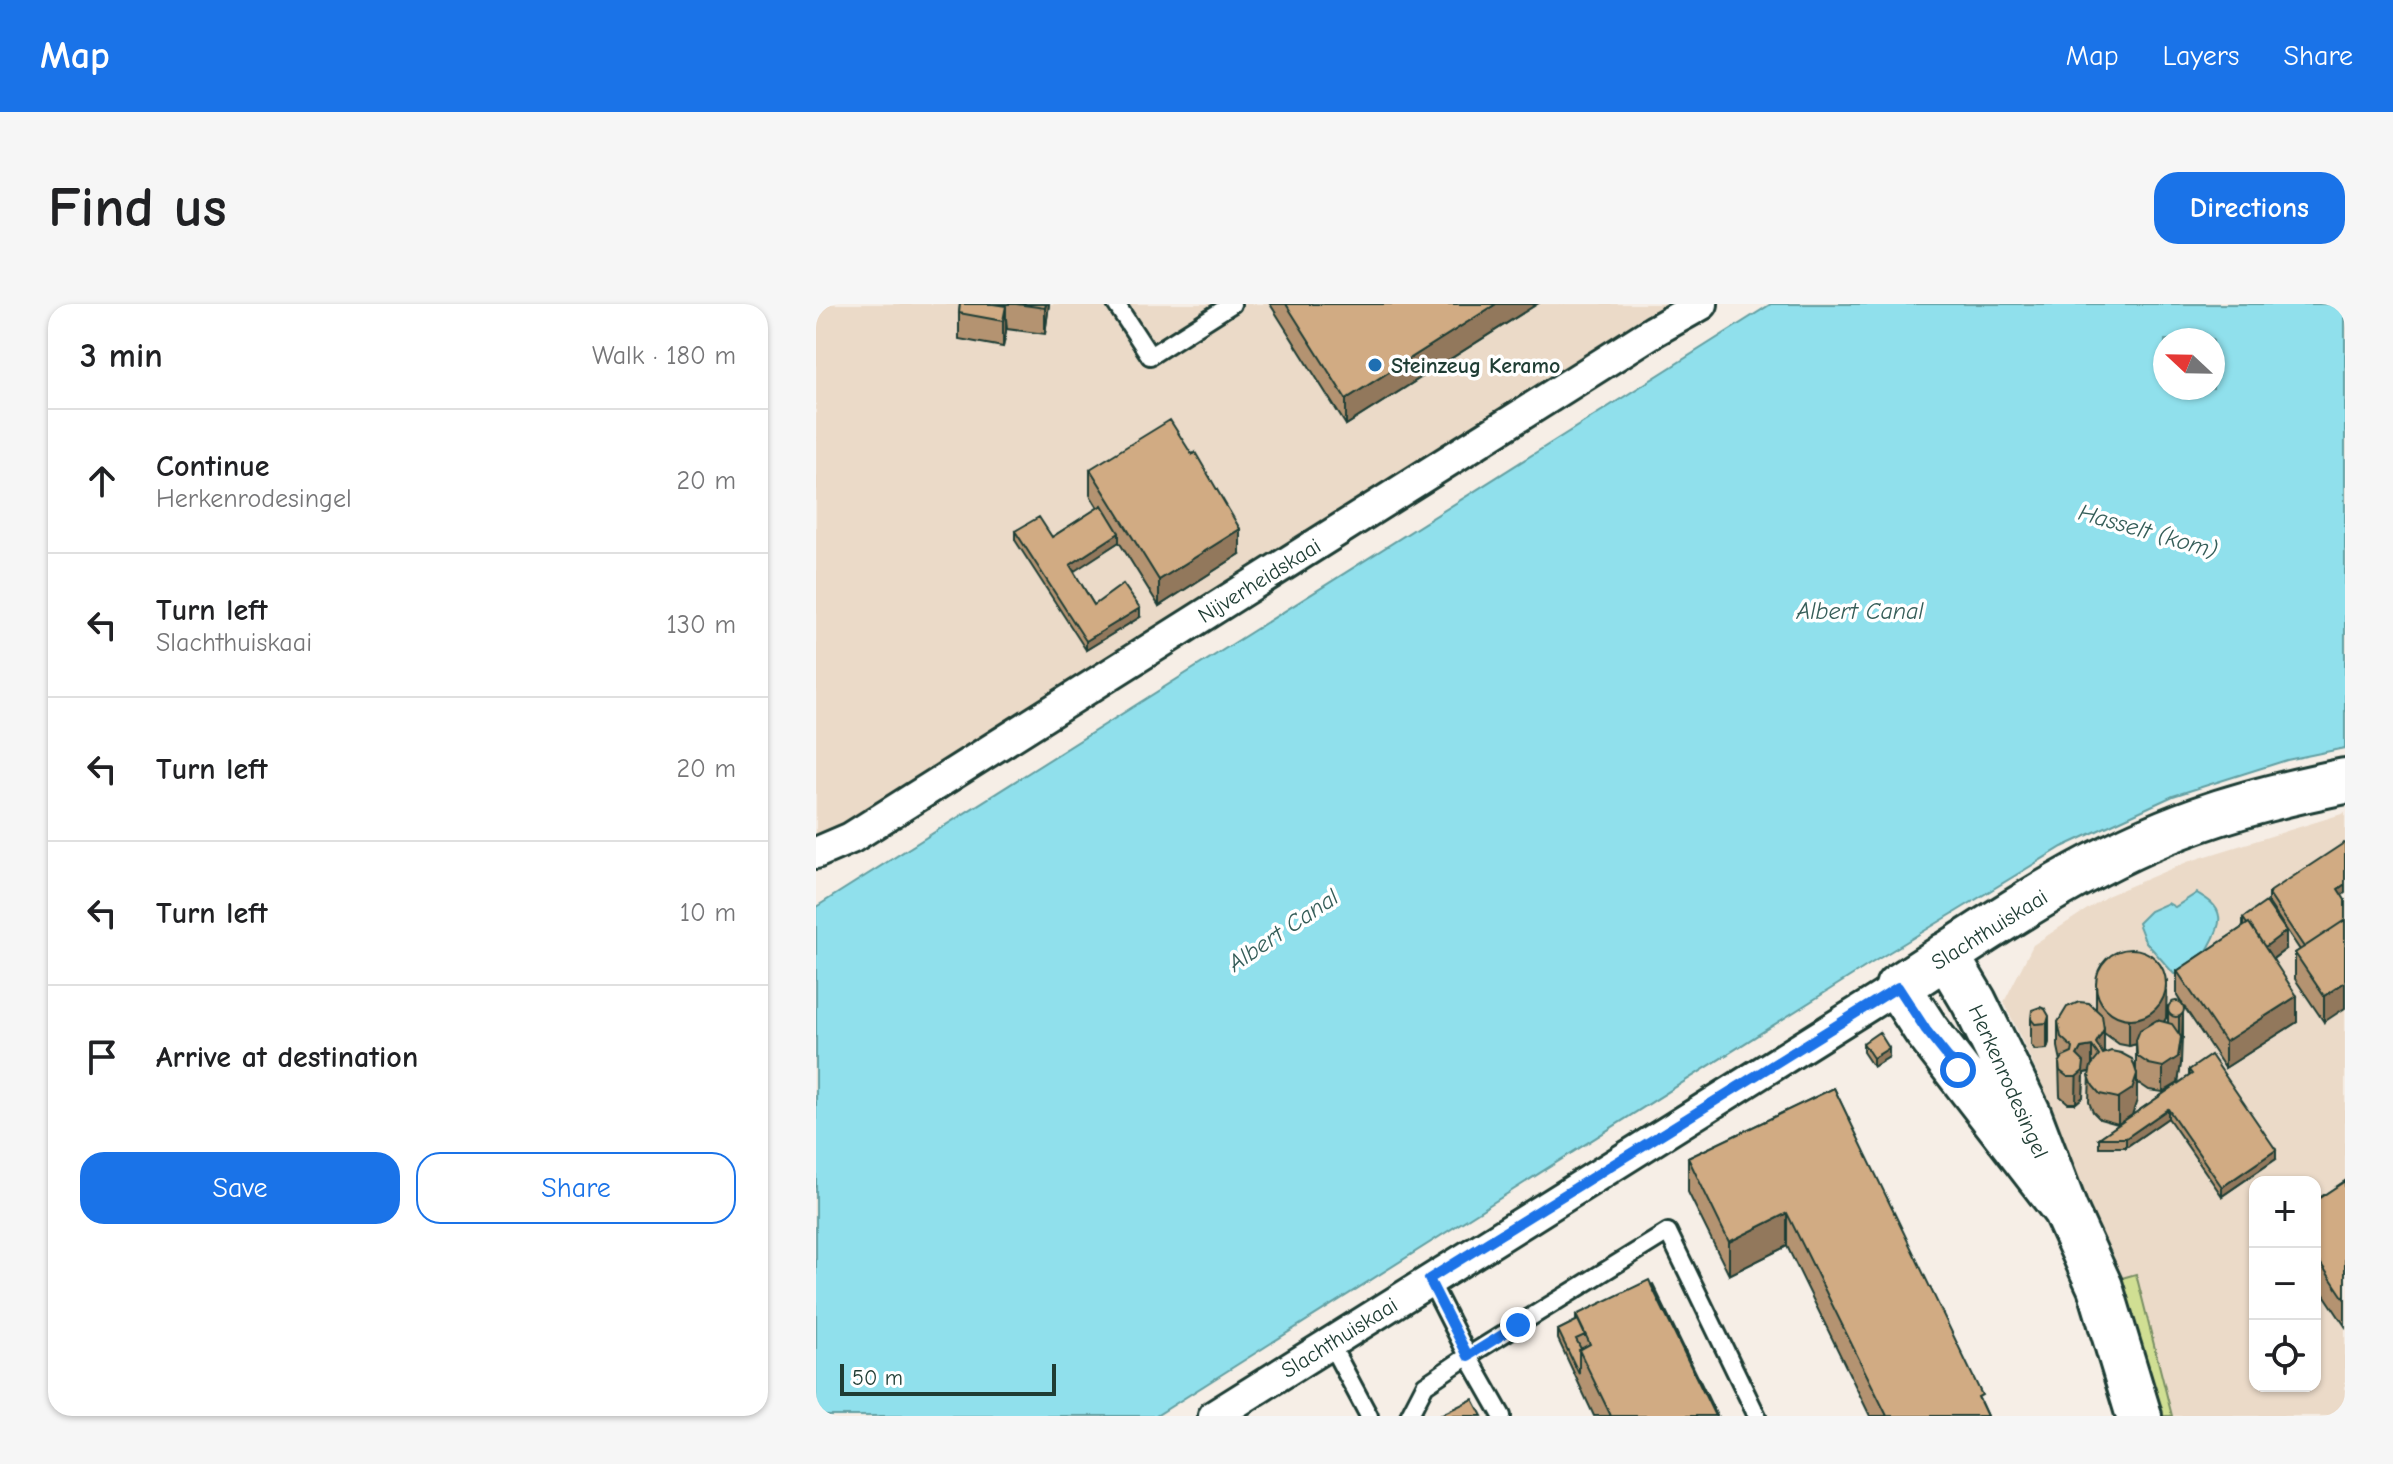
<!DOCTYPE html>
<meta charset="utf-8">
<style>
body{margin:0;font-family:"Comic Neue",sans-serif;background:#f6f6f6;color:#202124}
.controls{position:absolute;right:24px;bottom:24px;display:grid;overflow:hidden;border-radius:16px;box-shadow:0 2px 6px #0004}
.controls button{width:72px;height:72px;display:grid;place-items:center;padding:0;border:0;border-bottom:2px solid #e0e0e0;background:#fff;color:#202124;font:40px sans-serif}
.compass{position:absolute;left:1337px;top:24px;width:72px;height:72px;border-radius:50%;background:#fff;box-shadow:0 2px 6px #0004;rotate:292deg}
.scale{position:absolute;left:24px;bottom:20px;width:216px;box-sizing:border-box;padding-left:8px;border:4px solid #1f3d34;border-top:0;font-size:22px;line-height:28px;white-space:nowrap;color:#1f3d34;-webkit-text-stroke:6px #fff;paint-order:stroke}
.stop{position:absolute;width:24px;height:24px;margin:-18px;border:6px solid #1a73e8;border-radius:50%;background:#fff}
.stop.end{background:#1a73e8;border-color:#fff;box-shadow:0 2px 8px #0008}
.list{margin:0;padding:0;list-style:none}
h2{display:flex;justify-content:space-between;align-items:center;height:104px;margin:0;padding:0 32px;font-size:34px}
h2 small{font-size:26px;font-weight:400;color:#757577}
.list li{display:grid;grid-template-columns:52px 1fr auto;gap:24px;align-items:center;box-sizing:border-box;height:144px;padding:0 32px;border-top:2px solid #e0e0e0}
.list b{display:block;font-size:30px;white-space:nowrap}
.list p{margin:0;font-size:26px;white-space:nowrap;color:#757577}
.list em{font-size:26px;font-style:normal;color:#757577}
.actions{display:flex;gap:16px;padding:24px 32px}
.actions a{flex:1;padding:18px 0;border:2px solid #1a73e8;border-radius:24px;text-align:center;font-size:28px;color:#1a73e8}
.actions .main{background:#1a73e8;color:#fff}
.icon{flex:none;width:44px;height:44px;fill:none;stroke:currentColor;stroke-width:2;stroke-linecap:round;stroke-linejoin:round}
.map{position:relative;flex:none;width:1529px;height:1112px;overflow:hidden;border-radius:24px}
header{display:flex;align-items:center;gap:48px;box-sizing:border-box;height:112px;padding:0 40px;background:#1a73e8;color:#fff}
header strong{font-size:38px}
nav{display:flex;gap:44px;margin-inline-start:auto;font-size:28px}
.intro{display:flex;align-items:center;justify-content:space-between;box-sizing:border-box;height:192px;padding:0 48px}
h1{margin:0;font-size:56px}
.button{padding:20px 36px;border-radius:24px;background:#1a73e8;color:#fff;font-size:28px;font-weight:700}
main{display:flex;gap:48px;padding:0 48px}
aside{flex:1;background:#fff;border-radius:24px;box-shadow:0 2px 6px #0004}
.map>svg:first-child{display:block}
</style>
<header>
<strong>Map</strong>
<nav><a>Map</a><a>Layers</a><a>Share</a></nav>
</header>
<div class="intro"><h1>Find us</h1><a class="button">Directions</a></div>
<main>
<aside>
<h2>3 min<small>Walk · 180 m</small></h2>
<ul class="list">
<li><svg class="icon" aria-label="ahead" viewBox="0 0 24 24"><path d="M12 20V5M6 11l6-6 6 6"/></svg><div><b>Continue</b><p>Herkenrodesingel</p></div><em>20 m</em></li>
<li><svg class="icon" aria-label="left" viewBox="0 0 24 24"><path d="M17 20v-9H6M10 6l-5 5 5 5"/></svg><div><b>Turn left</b><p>Slachthuiskaai</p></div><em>130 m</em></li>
<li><svg class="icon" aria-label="left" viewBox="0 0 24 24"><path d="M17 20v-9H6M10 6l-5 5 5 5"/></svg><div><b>Turn left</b></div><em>20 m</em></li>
<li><svg class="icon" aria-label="left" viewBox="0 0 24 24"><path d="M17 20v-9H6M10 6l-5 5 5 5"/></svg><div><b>Turn left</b></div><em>10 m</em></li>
<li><svg class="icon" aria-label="arrive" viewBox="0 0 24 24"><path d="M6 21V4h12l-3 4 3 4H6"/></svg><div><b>Arrive at destination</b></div></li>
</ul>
<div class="actions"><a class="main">Save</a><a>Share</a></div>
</aside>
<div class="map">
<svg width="1529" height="1112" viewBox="0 0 1529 1112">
<rect width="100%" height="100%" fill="#f6eee6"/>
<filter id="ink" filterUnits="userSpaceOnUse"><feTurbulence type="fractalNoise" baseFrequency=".0125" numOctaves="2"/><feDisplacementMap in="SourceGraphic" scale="16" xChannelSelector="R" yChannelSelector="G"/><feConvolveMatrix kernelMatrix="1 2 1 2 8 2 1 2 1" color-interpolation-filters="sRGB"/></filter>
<g filter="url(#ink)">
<path fill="#ebdac8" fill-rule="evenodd" d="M0 0H883L0 552Z
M1529 509V1112H1356L1320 971 1299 975 1221 769 1188 698 1217 641 1291 592 1371 558ZM1439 878H1499V1082H1439Z"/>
<path fill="#d0df93" stroke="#788e64" stroke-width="2" d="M1320 970 1356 1112H1335L1299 976Z"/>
<path fill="#90e0ec" stroke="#639fa2" stroke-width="2" fill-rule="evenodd" d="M955 0H1529V444L1471 456 1357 492 1246 543 1054 660 340 1112H0V603ZM1349 36H1397V84H1349Z
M1381 589C1389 594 1401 600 1403 612 1406 626 1384 660 1374 670H1358L1329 637 1322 619 1334 607 1352 599 1359 603Z"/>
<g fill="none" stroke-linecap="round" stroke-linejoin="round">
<defs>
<path id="lane" d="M300 0 334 52 416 0
M613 975 652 1052 852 928 941 1112
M514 1039 553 1112
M593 1112 609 1081 652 1052 686 1112"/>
<path id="street" d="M0 549 35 534 838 27 886 0
M398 1112 1082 683"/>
<path id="secondary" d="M1130 651 1158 698 1212 809 1249 906 1284 983 1323 1112
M1249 906 1110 726 1082 683C1177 621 1273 554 1381 516 1429 499 1479 487 1529 477"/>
</defs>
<use href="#lane" stroke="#1f3d34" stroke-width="22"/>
<use href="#street" stroke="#1f3d34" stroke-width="36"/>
<use href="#secondary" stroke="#1f3d34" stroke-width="50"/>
<use href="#lane" stroke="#fff" stroke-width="16"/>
<use href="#street" stroke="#fff" stroke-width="30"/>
<use href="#secondary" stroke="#fff" stroke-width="44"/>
</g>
<path fill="#b49371" stroke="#1f3d34" stroke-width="2" fill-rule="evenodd" d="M144 0H233L229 30 191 25 190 14V28L187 43 143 35V9Z
M454 0H721L530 121Z
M274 165 424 250 343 302 303 238 257 267 278 301 324 313 270 346 199 236V227L236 233 282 204 274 191Z
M1452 589 1526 592 1508 718 1479 675V649L1484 646 1452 598Z
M1427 614 1470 645 1457 655 1481 718 1409 764 1367 701V734L1365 736V759L1362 779 1347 788 1333 786 1321 778V776V796L1302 820 1284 815 1277 808 1273 798 1274 768 1268 769 1267 793 1260 799H1252L1244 792 1243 759 1245 757 1242 743V718L1280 705V683L1351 703 1350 714 1348 718 1352 719V702L1366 700 1361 692V667L1427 623ZM1288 729 1303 740 1313 742 1320 740V769L1288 749Z
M1229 705 1233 738 1231 745 1219 746 1215 741V715Z
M1047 739 1073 753 1057 763 1047 748Z
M1373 766 1460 855 1406 892 1352 814 1310 843H1283V834L1373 772Z
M1018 784 1166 1101 1171 1112H1054L971 942 913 971 872 888V854Z
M1529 877V1022L1499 977V897Z
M760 1011 901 1112H778L742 1035V1026L760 1017Z"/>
<path fill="#92785c" stroke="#1f3d34" stroke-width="2" d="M230 0H233L229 30V4Z
M680 0H721L530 121V95Z
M190 2V28L187 43V17Z
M424 225V250L343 302V276Z
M303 229V238L254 270V261Z
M324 304V313L270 346V337Z
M1529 580V589L1522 594V585Z
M1470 627V645L1448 661V643Z
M1351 677 1350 714 1340 731 1332 737 1313 742V716Z
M1529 678V704L1508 718V692Z
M1481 692V718L1409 764V738Z
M1367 708 1365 759 1362 779 1347 788V763L1363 738V713Z
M1233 712V738L1231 745V719Z
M1288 725V751L1283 752 1280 739Z
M1276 742V767L1268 769 1267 793 1260 799 1261 751 1265 744Z
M1073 744V753L1057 763V754Z
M1321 770V796L1316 811 1302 820V794Z
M1352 805V814L1310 843V834Z
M1460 846V855L1406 892V883Z
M971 909V942L913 971V938Z"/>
<path fill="#d1ab83" stroke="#1f3d34" stroke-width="2" d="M144 0H177L190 2 187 17 143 9Z
M200 0H230L229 4Z
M470 0H680L530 95Z
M354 116 376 151 379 148 424 225 343 276 274 165Z
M286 201 303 229 254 261 278 301 307 280 324 304 270 337 199 227 223 213 236 233Z
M1528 539 1529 540V580L1522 585 1529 596V616L1488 643 1452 589Z
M1450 598 1470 627 1449 643 1433 619 1431 620 1427 614Z
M1529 616V678L1508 692 1479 649Z
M1433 619 1481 692 1409 738 1361 667Z
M1280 680a35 35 0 1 1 70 0a35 35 0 1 1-70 0Z
M1352 705a8 8 0 1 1 16 0a8 8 0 1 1-16 0Z
M1263 698 1273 699 1286 711 1288 725 1280 739 1287 750 1295 747 1305 749 1316 755 1321 770 1316 785 1302 794 1284 790 1277 782 1273 772 1275 762 1283 752 1276 742 1265 744 1261 751 1268 758 1267 767 1260 773H1252L1244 767 1243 759 1247 753 1256 749 1257 744 1245 733 1242 718 1251 703Z
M1224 703 1229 705 1233 712 1231 719 1219 720 1215 715 1216 706Z
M1341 716 1356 720 1365 733 1362 753 1347 763 1333 760 1321 752 1320 736 1324 726Z
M1063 728 1073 744 1057 754 1047 739Z
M1395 751 1460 846 1406 883 1352 805 1310 834H1283L1376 770 1373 766Z
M1018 784 1166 1091 1162 1093 1171 1112H1071L971 909 913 938 872 854Z
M1529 877V996L1499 951V897Z
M833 976 899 1112H795L763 1046 774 1040 760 1011Z
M837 980 901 1112H899L835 981Z
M762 1016 769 1031 760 1035 765 1045 763 1046V1070L742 1026Z
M657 1095 666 1112H622Z"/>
</g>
<g fill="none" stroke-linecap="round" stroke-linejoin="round" filter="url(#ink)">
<path stroke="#1a73e8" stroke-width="10" d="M702 1021 652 1052 613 975 1082 683 1110 726 1142 766"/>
</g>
<circle fill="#1f6fb2" stroke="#fff" stroke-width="3" cx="559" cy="61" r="8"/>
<g text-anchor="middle" stroke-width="7" stroke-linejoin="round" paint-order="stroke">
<g font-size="22" font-weight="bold" fill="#1f3d34" stroke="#fff" text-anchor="start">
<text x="575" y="69">Steinzeug Keramo</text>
</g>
<g font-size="22" fill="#1f3d34" stroke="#fff">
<text transform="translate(443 276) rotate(-32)" y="8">Nijverheidskaai</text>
<text transform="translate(1173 625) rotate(-32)" y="8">Slachthuiskaai</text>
<text transform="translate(1193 777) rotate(66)" y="8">Herkenrodesingel</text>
<text transform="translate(523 1033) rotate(-32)" y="8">Slachthuiskaai</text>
</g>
<g font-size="24" font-style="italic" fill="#365e59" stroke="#fff">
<text transform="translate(1332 227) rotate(16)" y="8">Hasselt (kom)</text>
<text x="1044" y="315">Albert Canal</text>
<text transform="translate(467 626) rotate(-34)" y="8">Albert Canal</text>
</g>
</g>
</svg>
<div class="controls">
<button>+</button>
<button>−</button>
<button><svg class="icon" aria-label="locate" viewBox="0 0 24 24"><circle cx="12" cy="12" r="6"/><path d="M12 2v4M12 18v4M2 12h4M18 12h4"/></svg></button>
</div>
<svg class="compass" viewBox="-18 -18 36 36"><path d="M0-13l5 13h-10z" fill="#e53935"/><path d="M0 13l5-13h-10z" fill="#757577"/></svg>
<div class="scale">50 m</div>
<div class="stop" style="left:1142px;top:766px"></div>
<div class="stop end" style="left:702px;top:1021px"></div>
</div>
</main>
